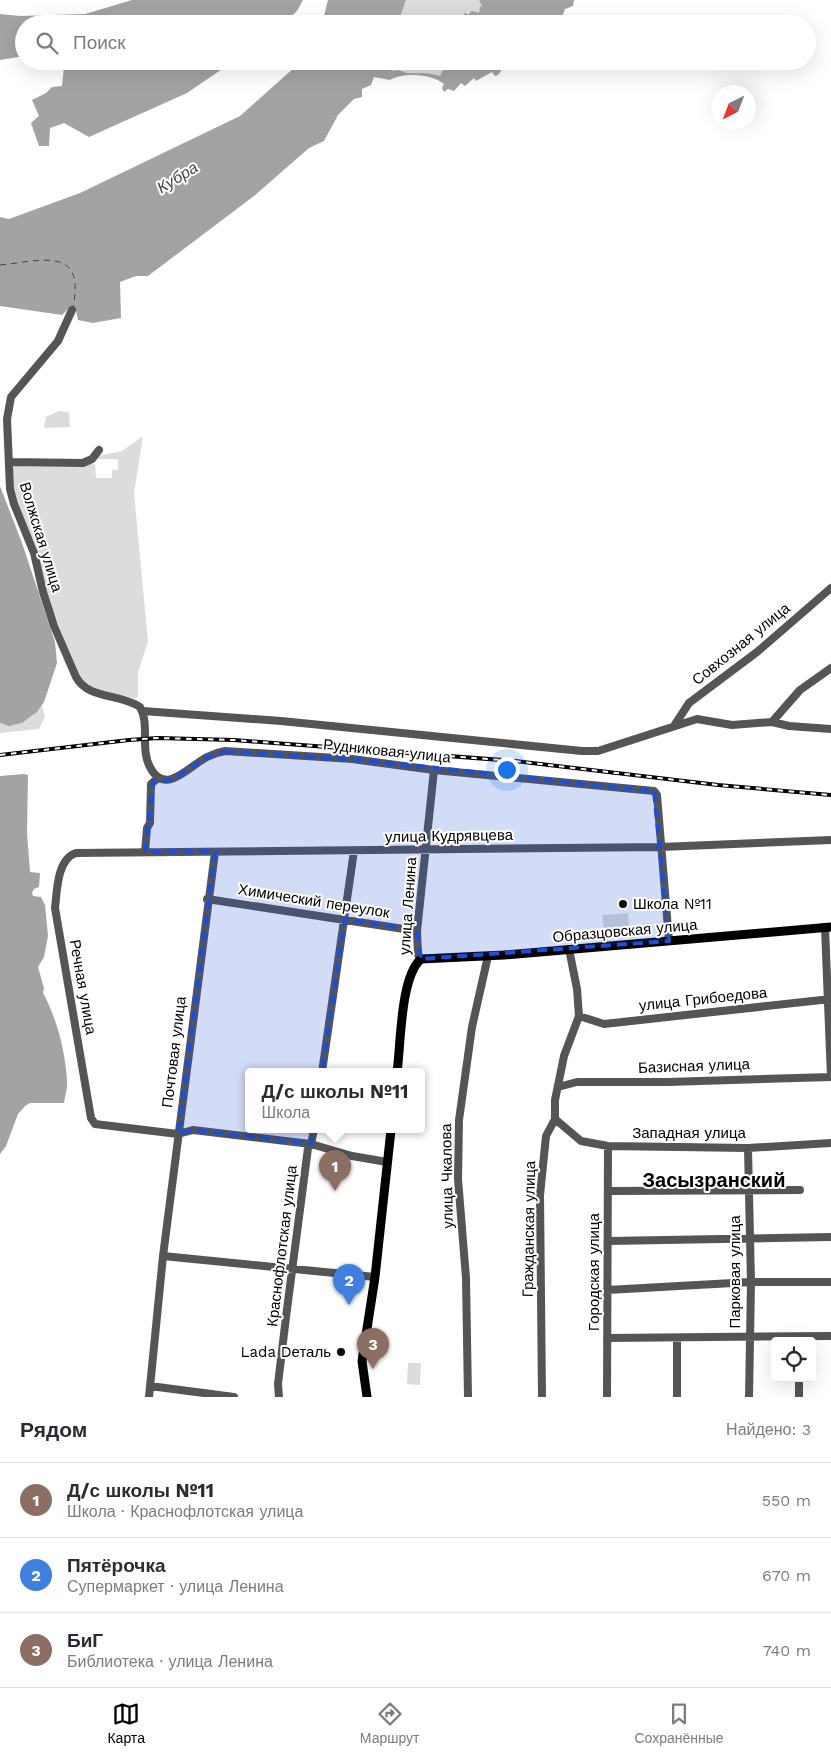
<!DOCTYPE html>
<html lang="ru">
<meta charset="utf-8">
<style>
body{margin:0;font-family:"Work Sans",sans-serif;background:#f7f7f7;color:#2b2b33}
.controls{position:absolute;right:15px;bottom:15px;display:grid;overflow:hidden;border-radius:5px;box-shadow:0 5px 20px #0002}
.controls button{width:45px;height:45px;display:grid;place-items:center;padding:0;border:0;border-bottom:1px solid #e1e1e2;background:#fff;color:#2b2b33;font:25px sans-serif}
.compass{position:absolute;left:711px;top:85px;width:45px;height:45px;border-radius:50%;background:#fff;box-shadow:0 5px 20px #0002;rotate:222deg}
.you{position:absolute;left:506px;top:769px;width:18px;height:18px;margin:-12px;border:4px solid #fff;border-radius:50%;background:#1a73e8;box-shadow:0 0 0 8px #1a73e833}
.badge{display:grid;place-items:center;width:32px;height:32px;border-radius:50%;background:#000;color:#fff;font-size:16px;font-weight:700}
.pin{position:absolute;translate:-50% -41px;filter:drop-shadow(0 1px 2px #0008)}
.pin::after{content:'';position:absolute;top:26px;width:18px;height:15px;background:inherit;clip-path:polygon(0 0,100% 0,50% 100%)}
.popup{position:absolute;left:245px;top:1068px;width:180px;height:65px;box-sizing:border-box;display:grid;place-content:center;border-radius:5px;background:#fff;filter:drop-shadow(0 1px 4px #0005);font-size:16px;white-space:nowrap;color:#7c7c81}
.popup b{font-size:19px;color:#2b2b33}
.popup::after{content:'';position:absolute;left:50%;top:100%;margin-left:-10px;border:10px solid transparent;border-top-color:#fff}
.list{margin:0;padding:0;list-style:none}
h2{display:flex;justify-content:space-between;align-items:center;height:65px;margin:0;padding:0 20px;font-size:21px}
h2 small{font-size:16px;font-weight:400;color:#7c7c81}
.list li{display:grid;grid-template-columns:32px 1fr auto;gap:15px;align-items:center;box-sizing:border-box;height:75px;padding:0 20px;border-top:1px solid #e1e1e2}
.list b{display:block;font-size:19px;white-space:nowrap}
.list p{margin:0;font-size:16px;white-space:nowrap;color:#7c7c81}
.list em{font-size:16px;font-style:normal;color:#7c7c81}
.icon{flex:none;width:28px;height:28px;fill:none;stroke:currentColor;stroke-width:2;stroke-linecap:round;stroke-linejoin:round}
.map{position:relative;flex:none;width:831px;height:1397px;overflow:hidden}
.search{position:absolute;background:#fff;box-shadow:0 5px 20px #0002;left:15px;right:15px;top:15px;height:55px;display:flex;align-items:center;gap:12px;box-sizing:border-box;padding:0 18px;border-radius:28px;color:#7c7c81;font-size:19px}
.sheet{height:290px;background:#fff}
nav{display:flex;justify-content:space-around;align-items:center;box-sizing:border-box;height:70px;border-top:1px solid #e1e1e2;background:#fff;font-size:14px;color:#7c7c81}
nav a{display:grid;justify-items:center;gap:2px}
nav .on{color:#000}
.map>svg:first-child{display:block}
</style>
<div class="map">
<svg width="831" height="1397" viewBox="0 0 831 1397">
<rect width="100%" height="100%" fill="#fff"/>
<path fill="#dcdcdc" d="M406 0H479L482 8 480 7 479 13 466 12 467 20 462 19 460 24H395L400 17Z
M388 61H448L455 64 452 69 442 71 440 76 393 71 386 66Z
M59 411 69 412 70 427 44 428 46 417Z
M143 436 134 493 148 642 138 672V697L136 698C117 696 91 691 79 676L48 599 36 546 19 508 13 487 12 468 20 464H95L96 478H112V470H118V459H95L98 456 122 451Z
M42 705 45 717 39 729 0 733V723C16 730 33 718 42 705Z
M628 913 629 926 604 928 602 915Z
M408 1363H421L420 1385 407 1384Z"/>
<path fill="#a3a3a3" d="M132 0H303L297 11 283 24H24V56L0 60V14L20 16 85 14Z
M328 0H406L400 17 395 24H322Z
M479 0H574L573 6 565 9 562 17H555L546 24H460L463 19 467 20 464 16 465 12 468 14 472 11 479 13 480 6 482 7Z
M52 61H234L187 93 89 137 64 123 50 128 49 146H39L31 123 39 116 32 100 46 93 52 87 62 86 64 67 52 68Z
M299 61H388L386 66 393 71C400 69 401 72 408 73 419 74 428 72 440 76L442 71 453 67 455 63 448 61H509L498 75 495 76 492 72 476 81 474 78 465 86 461 83 454 91 448 89 444 92 442 88 444 84C432 74 403 72 390 80L374 77 371 85 362 89V97L354 99 338 115 324 141 309 148 254 196 148 276H136L120 282 121 318 93 323 78 320 76 311 68 309 62 315 0 306V217L9 219 80 193 240 116 295 67Z
M0 486 22 543 55 642 57 663 44 702 37 712 22 723 9 726 0 723Z
M24 774 28 775 27 833 30 872 40 873 39 887 34 889 32 893 33 896 41 897 45 905 48 936 44 957 38 967 44 988 43 993C57 1019 65 1050 67 1080 68 1088 65 1095 64 1103H30L25 1106 18 1114 6 1146 0 1154V776Z"/>
<g fill="none" stroke-linecap="round" stroke-linejoin="round">
<path stroke="#444" stroke-width="1" stroke-dasharray="6 5" stroke-linecap="butt" d="M0 265C40 261 86 245 73 307"/>
<path stroke="#555" stroke-width="8" d="M72 310 58 341 11 397 7 419 10 489 14 504 34 553 43 592 54 626 76 677C89 700 119 693 140 707 150 724 140 749 150 767 165 797 189 766 207 757 213 754 219 752 225 751L352 759 434 770 654 791 657 795 669 941
M10 462 83 463 92 459 99 450
M143 711 281 721 582 751H598L697 719 732 725 772 722 789 726 831 729
M772 722 800 690 831 668
M674 726 689 703 757 652 831 588
M145 852 147 828 150 823 151 784 158 778
M207 899 417 931
M825 928 831 1077
M421 959 418 955 417 931 434 770
M579 1016 604 1024 831 999
M322 1072 354 851
M558 1087 577 1082H668L831 1077
M555 1119 581 1141 608 1146 748 1148 831 1143
M748 1148 751 1282 749 1397
M387 1162 352 1156 311 1144 193 1130 178 1134 95 1124 91 1118 55 908C57 891 57 859 76 853L661 847 831 840
M608 1191 800 1190
M608 1241 831 1237
M163 1256 375 1277
M607 1290 751 1282H831
M607 1338 831 1336
M677 1338V1397
M150 1386 234 1397
M149 1397 163 1256 215 852
M279 1397 278 1384 286 1317 308 1148 311 1144 314 1130
M468 1397 466 1278 458 1179 459 1120 472 1027 488 956
M542 1397 540 1195 546 1136 555 1119V1100L564 1056 579 1016 577 989 569 949
M607 1397 608 1146
M799 1397V1378"/>
<path stroke="#000" stroke-width="9" d="M397 1072C401 1045 400 977 421 959L504 955 831 927
M367 1397 362 1361 375 1277 391 1130"/>
<defs>
<path id="rail" d="M0 755 129 740 158 738 234 740 515 761 718 785 831 795"/>
</defs>
<use href="#rail" stroke="#000" stroke-width="4"/>
<use href="#rail" stroke="#fff" stroke-width="2" stroke-dasharray="5.5" stroke-linecap="butt"/>
</g>
<path fill="#1d4ed8" fill-opacity="0.2" stroke="#1d4ed8" stroke-width="4" stroke-dasharray="10 6" stroke-linejoin="round" d="M225 751 352 759 654 791 669 941 421 959 417 931 345 919 311 1144 193 1130 178 1134 215 852H145L153 782 174 779 206 757Z"/>
<g fill="#000" stroke="#fff" stroke-width="2">
<circle cx="623" cy="904" r="5"/>
<circle cx="341" cy="1352" r="5"/>
</g>
<g text-anchor="middle" stroke-width="4" stroke-linejoin="round" paint-order="stroke">
<g font-size="15" fill="#000" stroke="#fff">
<text transform="translate(41 537) rotate(73)" y="5">Волжская улица</text>
<text transform="translate(741 644) rotate(-39)" y="5">Совхозная улица</text>
<text transform="translate(387 751) rotate(6)" y="5">Рудниковая улица</text>
<text transform="translate(449 836) rotate(-1)" y="5">улица Кудрявцева</text>
<text transform="translate(314 901) rotate(9)" y="5">Химический переулок</text>
<text transform="translate(408 906) rotate(-86)" y="5">улица Ленина</text>
<text transform="translate(625 931) rotate(-5)" y="5">Образцовская улица</text>
<text transform="translate(83 987) rotate(80)" y="5">Речная улица</text>
<text transform="translate(703 999) rotate(-6)" y="5">улица Грибоедова</text>
<text transform="translate(174 1052) rotate(-83)" y="5">Почтовая улица</text>
<text transform="translate(694 1066) rotate(-2)" y="5">Базисная улица</text>
<text x="689" y="1138">Западная улица</text>
<text transform="translate(447 1176) rotate(-91)" y="5">улица Чкалова</text>
<text transform="translate(529 1229) rotate(-89)" y="5">Гражданская улица</text>
<text transform="translate(282 1246) rotate(-83)" y="5">Краснофлотская улица</text>
<text transform="translate(594 1272) rotate(-90)" y="5">Городская улица</text>
<text transform="translate(735 1272) rotate(-90)" y="5">Парковая улица</text>
</g>
<g font-size="15" fill="#000" stroke="#fff" text-anchor="start">
<text x="633" y="909">Школа №11</text>
<text x="331" y="1357" text-anchor="end">Lada Dеталь</text>
</g>
<g font-size="16" font-style="italic" fill="#444" stroke="#fff">
<text transform="translate(177 177) rotate(-32)" y="6">Кубра</text>
</g>
<g font-size="20" font-weight="bold" fill="#000" stroke="#fff">
<text x="714" y="1187">Засызранский</text>
</g>
</g>
</svg>
<div class="controls">
<button><svg class="icon" aria-label="locate" viewBox="0 0 24 24"><circle cx="12" cy="12" r="6"/><path d="M12 2v4M12 18v4M2 12h4M18 12h4"/></svg></button>
</div>
<svg class="compass" viewBox="-18 -18 36 36"><path d="M0-13l5 13h-10z" fill="#e53935"/><path d="M0 13l5-13h-10z" fill="#7c7c81"/></svg>
<div class="you"></div>
<div class="pin badge" style="left:335px;top:1191px;background:#8d6e63">1</div>
<div class="popup"><b>Д/с школы №11</b>Школа</div>
<div class="pin badge" style="left:349px;top:1305px;background:#3f7fe0">2</div>
<div class="pin badge" style="left:373px;top:1369px;background:#8d6e63">3</div>
<div class="search"><svg class="icon" aria-label="search" viewBox="0 0 24 24"><circle cx="10" cy="10" r="6"/><path d="M15 15l6 6"/></svg>Поиск</div>
</div>
<section class="sheet">
<h2>Рядом<small>Найдено: 3</small></h2>
<ul class="list">
<li><span class="badge" style="background:#8d6e63">1</span><div><b>Д/с школы №11</b><p>Школа · Краснофлотская улица</p></div><em>550 m</em></li>
<li><span class="badge" style="background:#3f7fe0">2</span><div><b>Пятёрочка</b><p>Супермаркет · улица Ленина</p></div><em>670 m</em></li>
<li><span class="badge" style="background:#8d6e63">3</span><div><b>БиГ</b><p>Библиотека · улица Ленина</p></div><em>740 m</em></li>
</ul>
</section>
<nav>
<a class="on"><svg class="icon" aria-label="map" viewBox="0 0 24 24"><path d="M3 6l6-2 6 2 6-2v14l-6 2-6-2-6 2zM9 4v14M15 6v14"/></svg>Карта</a>
<a><svg class="icon" aria-label="directions" viewBox="0 0 24 24"><path d="M12 3l9 9-9 9-9-9zM9 14v-3h6M13 9l2 2-2 2"/></svg>Маршрут</a>
<a><svg class="icon" aria-label="saved" viewBox="0 0 24 24"><path d="M7 4h10v16l-5-4-5 4z"/></svg>Сохранённые</a>
</nav>
